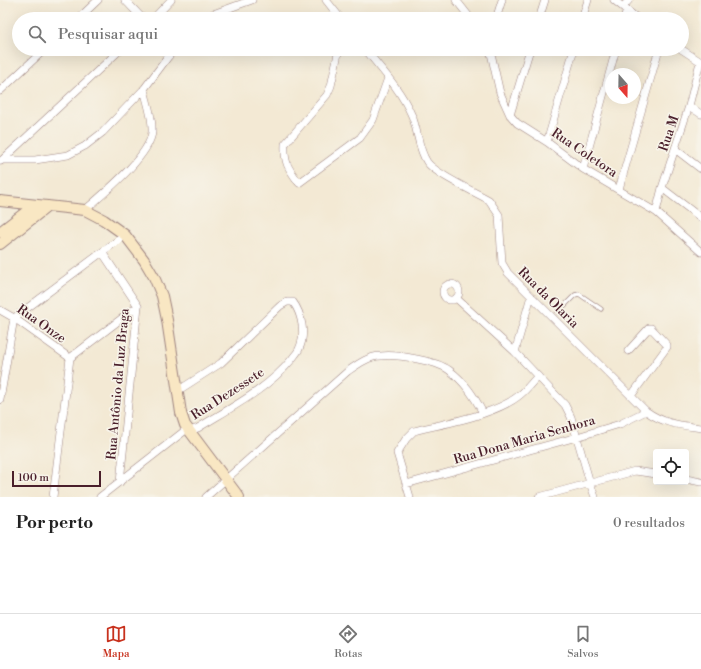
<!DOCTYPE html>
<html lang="pt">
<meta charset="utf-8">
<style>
body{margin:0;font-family:"Libre Bodoni",serif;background:#f6f6f6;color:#222}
.controls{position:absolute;right:12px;bottom:12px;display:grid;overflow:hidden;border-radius:4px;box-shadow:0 4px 16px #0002}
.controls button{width:36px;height:36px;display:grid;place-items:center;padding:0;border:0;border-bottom:1px solid #e0e0e0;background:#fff;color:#222;font:20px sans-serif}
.compass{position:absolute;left:605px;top:68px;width:36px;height:36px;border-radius:50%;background:#fff;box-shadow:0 4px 16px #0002;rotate:160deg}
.scale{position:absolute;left:12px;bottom:10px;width:89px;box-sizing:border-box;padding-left:4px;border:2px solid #4a1f2b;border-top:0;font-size:11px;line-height:14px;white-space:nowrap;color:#4a1f2b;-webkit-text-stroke:3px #f7f3e8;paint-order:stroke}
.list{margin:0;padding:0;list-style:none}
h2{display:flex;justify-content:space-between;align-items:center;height:52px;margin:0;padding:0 16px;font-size:17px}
h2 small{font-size:13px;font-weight:400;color:#767676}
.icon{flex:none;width:22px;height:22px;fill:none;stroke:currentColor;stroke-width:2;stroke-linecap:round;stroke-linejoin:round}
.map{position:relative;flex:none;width:701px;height:497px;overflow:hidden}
.search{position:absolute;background:#fff;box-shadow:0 4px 16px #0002;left:12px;right:12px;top:12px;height:44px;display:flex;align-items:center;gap:10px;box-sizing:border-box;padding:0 14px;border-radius:22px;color:#767676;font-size:15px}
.sheet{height:116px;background:#fff}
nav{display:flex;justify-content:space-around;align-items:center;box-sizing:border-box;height:56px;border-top:1px solid #e0e0e0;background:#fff;font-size:11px;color:#767676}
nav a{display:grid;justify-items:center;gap:2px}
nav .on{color:#c8321e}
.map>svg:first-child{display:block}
</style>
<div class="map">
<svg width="701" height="497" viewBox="0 0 701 497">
<rect width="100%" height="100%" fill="#f7f3e8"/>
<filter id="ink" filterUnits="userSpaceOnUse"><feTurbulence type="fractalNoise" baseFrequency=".025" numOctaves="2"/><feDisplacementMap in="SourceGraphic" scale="8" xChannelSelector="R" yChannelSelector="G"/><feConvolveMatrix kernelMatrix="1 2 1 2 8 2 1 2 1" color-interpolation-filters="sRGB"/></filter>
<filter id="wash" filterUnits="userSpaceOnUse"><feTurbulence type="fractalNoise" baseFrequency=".012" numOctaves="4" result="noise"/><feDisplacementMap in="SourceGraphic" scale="16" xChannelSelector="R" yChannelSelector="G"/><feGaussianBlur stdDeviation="0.9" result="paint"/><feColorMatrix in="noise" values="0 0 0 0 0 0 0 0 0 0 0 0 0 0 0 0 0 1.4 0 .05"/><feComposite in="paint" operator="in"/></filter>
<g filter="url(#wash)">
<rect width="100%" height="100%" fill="#f3e9d4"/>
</g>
<g filter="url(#ink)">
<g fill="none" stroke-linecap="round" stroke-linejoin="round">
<defs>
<path id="lane" d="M558 312 575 295 579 294 601 309"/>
<path id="street" d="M125 0 143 19
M326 0 341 19
M456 0 471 19
M614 0 638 19
M623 7 629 0
M78 19 98 0
M153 19 171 0
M203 19 213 14 252 0
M496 19 502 0
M539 19 545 0
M582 19 588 0
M624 19 627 10
M164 49 169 56
M339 49 331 86 327 95 285 144C284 163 288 168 299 183L360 138 373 120 388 78
M365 49C382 70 401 90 412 116 418 130 418 149 427 162 435 174 475 192 489 200L499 215 502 263 508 273 646 411C664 424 680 425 701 428
M490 49 500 93 510 115 517 123 547 142 583 169 656 212 701 252
M681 49 701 62
M0 91 45 49
M689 106 701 114
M510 115 530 49
M547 142 574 49
M675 149 701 169
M2 160H35L68 155 85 146 103 132 144 89 174 49
M1 161 121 49
M583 169 616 49
M662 188 701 218
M619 189 659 49
M85 210C103 194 150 156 152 132 153 117 147 103 144 89
M656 212 662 188 689 106 700 62
M102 252 138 306 120 482
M443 292a8 8 0 1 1 16 0a8 8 0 1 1-16 0Z
M456 298 515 352 565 405 571 417 590 483 595 497
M0 310 14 318 70 358
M628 351 649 328H651L667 345V347L631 396
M515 352 531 296
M0 400 14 318 125 235
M686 479 701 482
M406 484 577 437 620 424 646 411
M53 497 70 358 138 306
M100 497 187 429 192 430 198 428C230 408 268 389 292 359 294 356 298 352 299 349 306 335 302 314 293 302H287L280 306 221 363 179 390
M206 497 348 371C358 364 369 356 381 356 397 354 437 361 449 370 465 382 474 396 483 413
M410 497 397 453 406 439 414 431C445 423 497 415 521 394 527 389 532 382 538 376
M539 497 635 471 656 474"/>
<path id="secondary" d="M0 201 85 210 104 220 125 235 144 260 154 277 162 296 167 320 181 413 185 425 239 497
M0 232 35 205
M0 244 48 206"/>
</defs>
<use href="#lane" stroke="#9e8480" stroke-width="5"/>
<use href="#street" stroke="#9e8480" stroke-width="8"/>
<use href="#secondary" stroke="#9e8480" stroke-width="12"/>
<use href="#lane" stroke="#fff" stroke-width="3.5"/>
<use href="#street" stroke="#fff" stroke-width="7"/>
<use href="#secondary" stroke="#f9e7c3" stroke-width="10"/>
</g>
</g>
<g text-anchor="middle" stroke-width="3.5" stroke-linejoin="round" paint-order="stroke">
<g font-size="13" fill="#4a1f2b" stroke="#f7f3e8">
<text transform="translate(668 133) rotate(-71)" y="5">Rua M</text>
<text transform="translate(585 152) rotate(34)" y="5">Rua Coletora</text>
<text transform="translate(549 297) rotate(45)" y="5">Rua da Olaria</text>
<text transform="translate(42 323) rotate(35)" y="5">Rua Onze</text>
<text transform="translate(117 384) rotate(-85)" y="5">Rua Antônio da Luz Braga</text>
<text transform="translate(227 393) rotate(-33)" y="5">Rua Dezessete</text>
<text transform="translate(524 439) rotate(-16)" y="5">Rua Dona Maria Senhora</text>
</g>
</g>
</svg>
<div class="controls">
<button><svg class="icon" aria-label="locate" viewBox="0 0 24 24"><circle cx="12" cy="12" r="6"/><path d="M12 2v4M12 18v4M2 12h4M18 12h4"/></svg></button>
</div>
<svg class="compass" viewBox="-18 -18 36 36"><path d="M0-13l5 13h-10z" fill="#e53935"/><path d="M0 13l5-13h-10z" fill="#767676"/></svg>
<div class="scale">100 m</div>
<div class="search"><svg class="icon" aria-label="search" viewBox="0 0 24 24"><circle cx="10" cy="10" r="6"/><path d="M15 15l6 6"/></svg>Pesquisar aqui</div>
</div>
<section class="sheet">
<h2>Por perto<small>0 resultados</small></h2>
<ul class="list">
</ul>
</section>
<nav>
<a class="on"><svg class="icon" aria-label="map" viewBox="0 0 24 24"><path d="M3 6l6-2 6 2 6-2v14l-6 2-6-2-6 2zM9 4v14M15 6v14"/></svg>Mapa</a>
<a><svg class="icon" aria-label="directions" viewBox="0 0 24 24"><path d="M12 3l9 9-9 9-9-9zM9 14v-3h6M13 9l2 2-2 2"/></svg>Rotas</a>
<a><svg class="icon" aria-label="saved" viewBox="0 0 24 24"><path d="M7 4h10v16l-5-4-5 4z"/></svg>Salvos</a>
</nav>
